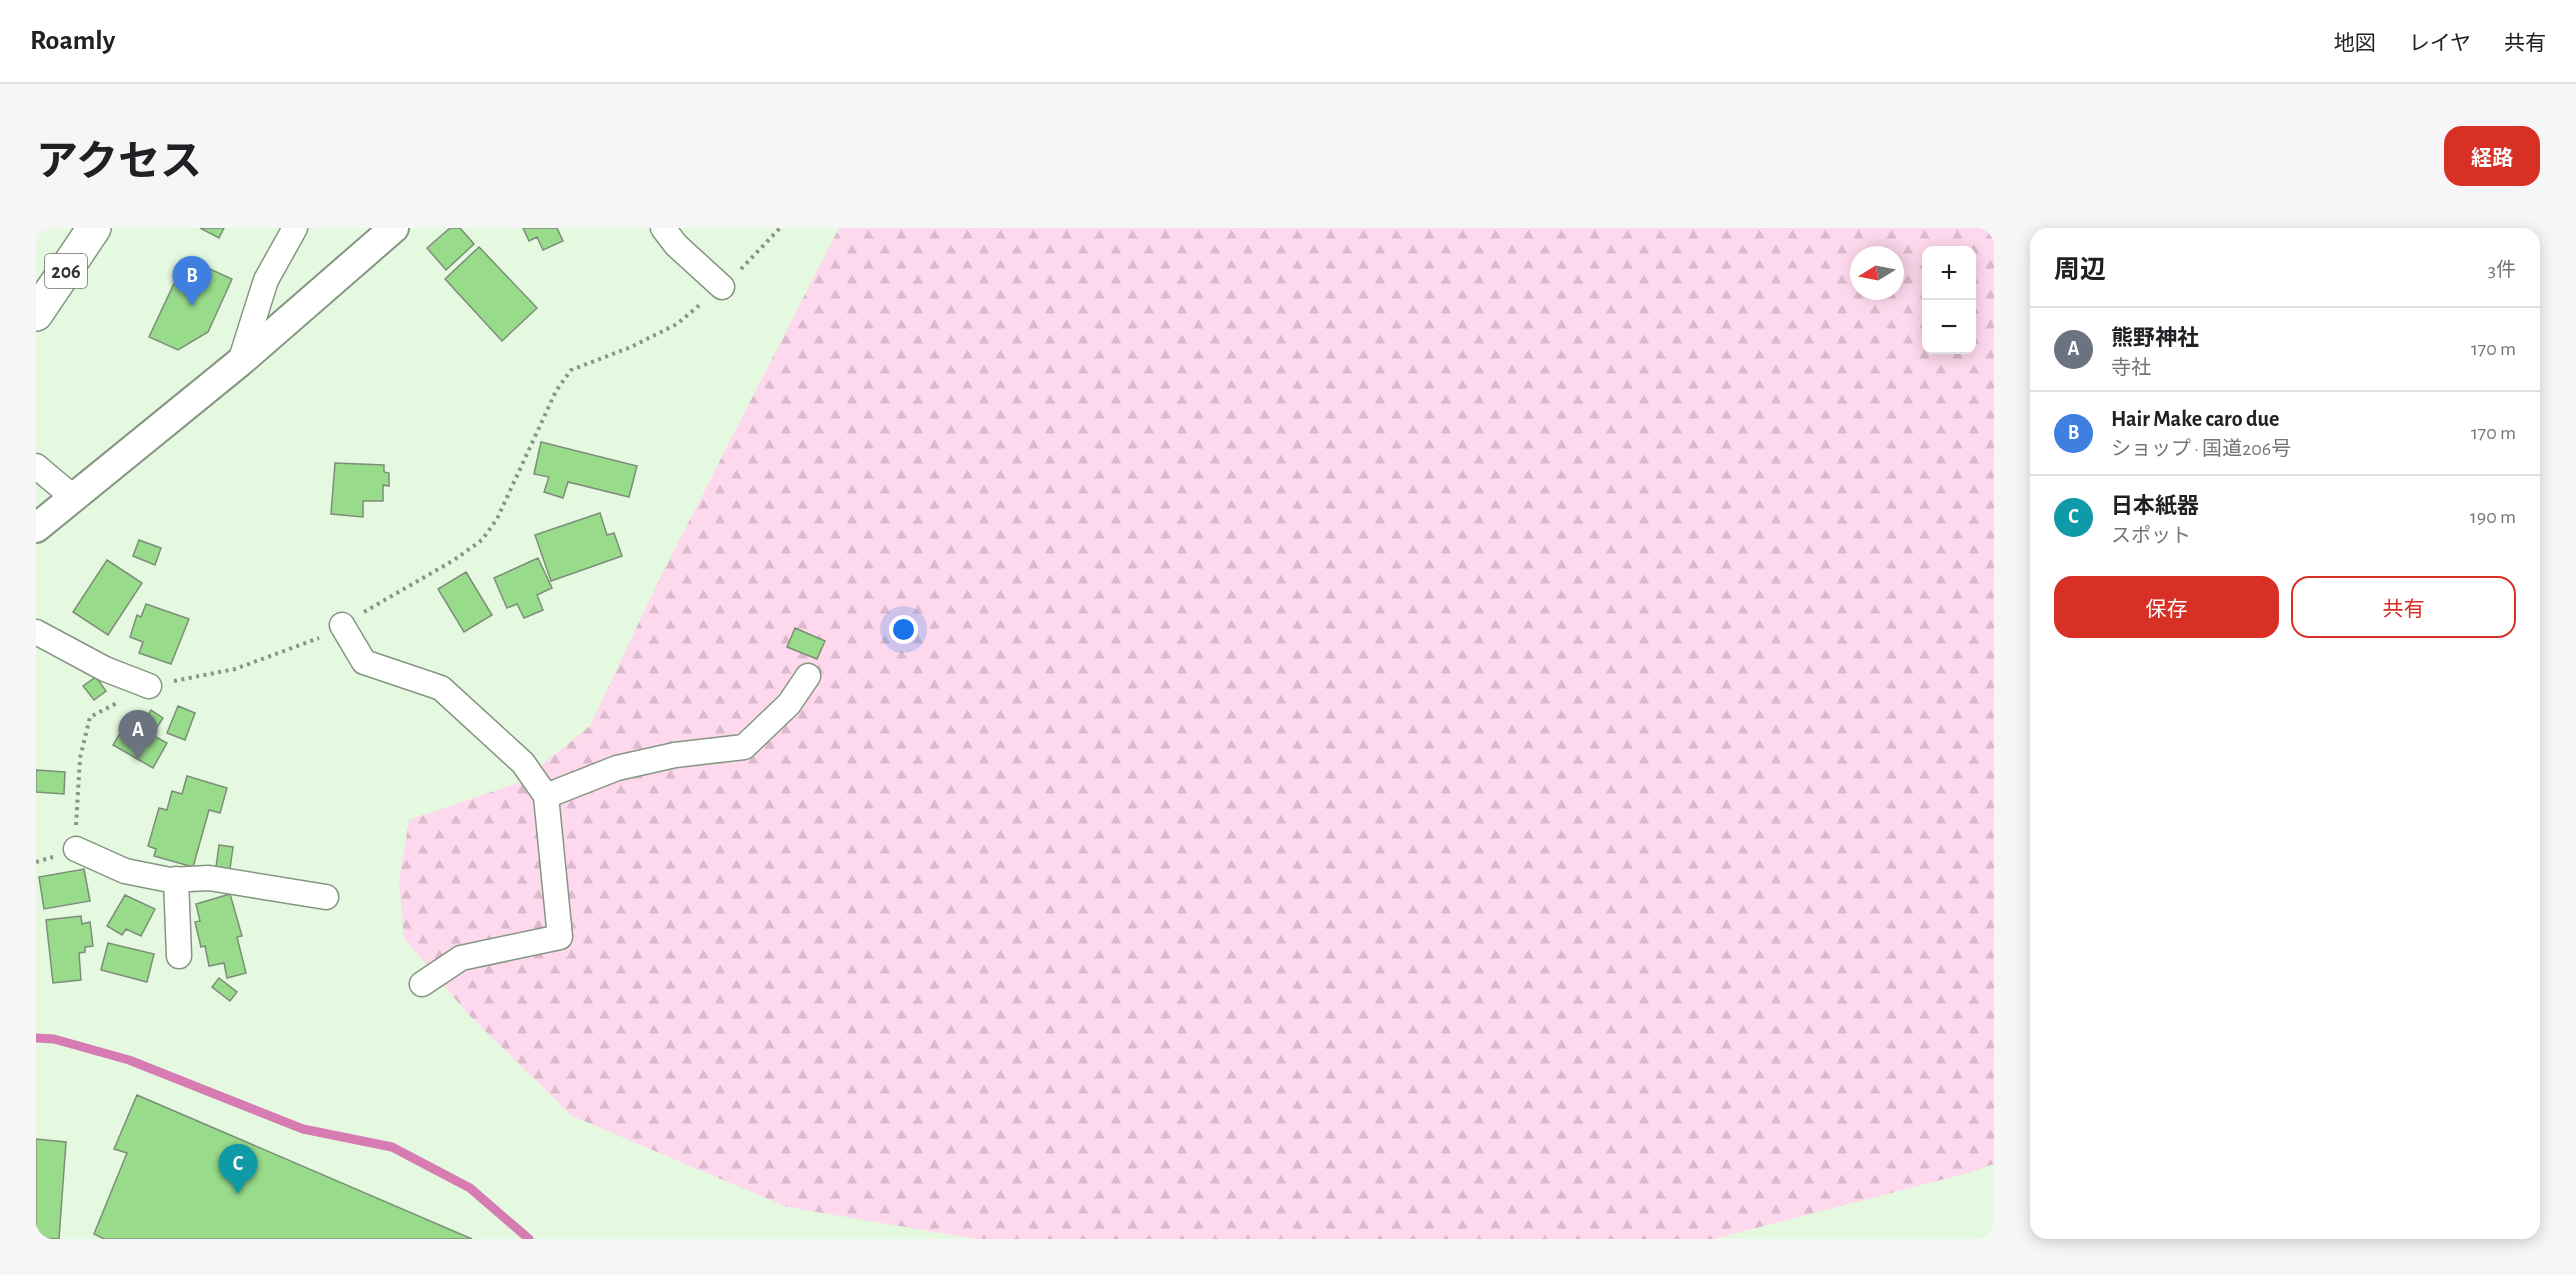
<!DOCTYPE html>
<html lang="ja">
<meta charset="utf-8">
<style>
body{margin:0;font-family:"Alegreya Sans","Noto Sans JP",sans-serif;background:#f6f6f6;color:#202124}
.controls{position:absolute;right:18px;top:18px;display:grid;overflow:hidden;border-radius:12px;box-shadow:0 3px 15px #0003}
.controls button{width:54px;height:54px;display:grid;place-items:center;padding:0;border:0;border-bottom:2px solid #e0e0e0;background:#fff;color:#202124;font:30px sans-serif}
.compass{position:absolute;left:1814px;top:18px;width:54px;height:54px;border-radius:50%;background:#fff;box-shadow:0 3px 15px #0003;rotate:260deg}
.you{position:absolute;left:868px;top:402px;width:21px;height:21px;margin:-15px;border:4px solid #fff;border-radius:50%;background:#1a73e8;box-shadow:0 0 0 9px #1a73e833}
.badge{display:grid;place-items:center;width:39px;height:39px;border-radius:50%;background:#d93025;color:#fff;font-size:20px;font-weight:700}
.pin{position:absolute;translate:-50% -50px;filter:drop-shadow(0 2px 3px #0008)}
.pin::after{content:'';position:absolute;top:32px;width:21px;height:18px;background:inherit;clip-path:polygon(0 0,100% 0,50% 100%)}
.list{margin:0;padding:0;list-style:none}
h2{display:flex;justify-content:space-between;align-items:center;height:78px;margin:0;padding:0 24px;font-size:26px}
h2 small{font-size:20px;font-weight:400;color:#757577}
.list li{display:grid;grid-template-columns:39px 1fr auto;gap:18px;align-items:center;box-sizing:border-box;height:84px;padding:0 24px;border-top:2px solid #e0e0e0}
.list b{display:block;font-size:22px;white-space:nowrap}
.list p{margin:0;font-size:20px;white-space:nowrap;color:#757577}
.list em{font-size:20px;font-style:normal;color:#757577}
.actions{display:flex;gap:12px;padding:18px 24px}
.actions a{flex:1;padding:14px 0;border:2px solid #d93025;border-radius:18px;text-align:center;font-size:21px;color:#d93025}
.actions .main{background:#d93025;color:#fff}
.map{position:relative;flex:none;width:1958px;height:1011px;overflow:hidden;border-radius:18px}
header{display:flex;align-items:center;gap:36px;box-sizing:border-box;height:84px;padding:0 30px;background:#fff;border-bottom:2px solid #e0e0e0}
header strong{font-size:28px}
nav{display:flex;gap:33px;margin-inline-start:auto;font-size:21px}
.intro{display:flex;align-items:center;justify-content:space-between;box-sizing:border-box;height:144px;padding:0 36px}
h1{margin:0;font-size:42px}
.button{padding:15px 27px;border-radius:18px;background:#d93025;color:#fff;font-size:21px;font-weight:700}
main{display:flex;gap:36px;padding:0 36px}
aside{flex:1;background:#fff;border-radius:18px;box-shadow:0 3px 15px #0003}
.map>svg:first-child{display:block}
</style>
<header>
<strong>Roamly</strong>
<nav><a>地図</a><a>レイヤ</a><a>共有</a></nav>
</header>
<div class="intro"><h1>アクセス</h1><a class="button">経路</a></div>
<main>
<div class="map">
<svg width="1958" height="1011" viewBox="0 0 1958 1011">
<defs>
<pattern id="forest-firs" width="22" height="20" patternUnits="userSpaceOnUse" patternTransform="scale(1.5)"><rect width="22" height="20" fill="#fed8ed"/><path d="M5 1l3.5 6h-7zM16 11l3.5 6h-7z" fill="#dabacc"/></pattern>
</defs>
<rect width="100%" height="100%" fill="#e5f9e1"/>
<path fill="url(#forest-firs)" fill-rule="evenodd" d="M803 0H1958V936L1932 945 1678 1011H940L751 979 536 888 432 786 368 710 363 652 373 592 485 554 554 498 622 354ZM1890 22H1936V122H1890ZM1823 27H1859V63H1823Z"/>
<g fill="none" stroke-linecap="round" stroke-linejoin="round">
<path stroke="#d67cb2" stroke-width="9" d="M0 810 18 811 93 832 267 901 356 919 434 960 493 1011"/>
</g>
<path fill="#98db8a" stroke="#7c8e78" stroke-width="1.5" d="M164 0H188L183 10Z
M414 0H424L438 16 410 42 391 20Z
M487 0H521L527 13 507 22 501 9 493 13Z
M443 19 501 80 466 113 409 51Z
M150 30 196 51 172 104 142 122 113 109Z
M505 214 601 238 593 269 532 254 527 270 508 264 513 249 498 246Z
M299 235 348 237V244L353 245V258L347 257V273H327V289L295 286Z
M564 285 571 307 578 305 586 328 515 353 499 307Z
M103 312 125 320 119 337 97 328Z
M502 330 516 360 501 367 507 382 488 390 481 376 471 380 458 350Z
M71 332 106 355 72 407 37 384Z
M430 344 456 387 428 404 402 361Z
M110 376 153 391 135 436 103 425 107 414 94 409 101 387 105 389Z
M759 400 789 413 781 431 751 419Z
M60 449 70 463 58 472 47 458Z
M142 478 159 485 149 512 131 505Z
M115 482 127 490 116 507 131 515 117 540 77 517 92 492 104 500Z
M0 542 29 544 28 566 0 564Z
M151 548 191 560 184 585 173 582 157 639 118 628 120 621 112 618 123 580 131 582 136 563 146 566Z
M183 617 197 619 194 641 180 639Z
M48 641 54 673 8 681 3 649Z
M194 666 206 708 201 709 210 745 191 750 188 735 173 738 169 718 165 719 159 694 164 693 160 676Z
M89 667 119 681 105 708 90 701 86 707 71 698Z
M45 688 46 696 54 694 57 718 49 719V724L43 725 45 752 17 755 10 692Z
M72 715 118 726 111 754 65 742Z
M183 750 201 764 194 773 176 759Z
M101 867 436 1011H68L58 1006 91 925 78 921Z
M0 911 30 914 23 1011 0 1010Z"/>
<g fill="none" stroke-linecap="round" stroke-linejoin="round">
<defs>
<path id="minor" d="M627 0 640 17 686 59
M204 134 230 52 259 0
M0 238 38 270
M306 397 328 434 405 460 487 535 510 568 524 709 425 730 386 756
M0 404 69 441 113 458
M510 568 581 540 639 527 708 519 753 476 772 448
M40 621 89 643 134 652 173 650 290 669
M140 651 143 728"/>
<path id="tertiary" d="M0 300 204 134 358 0"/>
<path id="trunk" d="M0 86 58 0"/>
</defs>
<use href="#minor" stroke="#849680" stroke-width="27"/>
<use href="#tertiary" stroke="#849680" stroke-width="32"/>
<use href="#trunk" stroke="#849680" stroke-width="36"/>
<path stroke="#879585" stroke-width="4" stroke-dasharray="3 4.5" stroke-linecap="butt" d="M705 41 744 0
M328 384 418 332 446 312 461 291 520 163 535 142 595 119 641 96 666 75
M138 453 199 441 283 410
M40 597 44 530 54 489 81 475
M0 634 17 629"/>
<use href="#minor" stroke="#fff" stroke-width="24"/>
<use href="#tertiary" stroke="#fff" stroke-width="28"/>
<use href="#trunk" stroke="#fff" stroke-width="33"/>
</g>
<g text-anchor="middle" stroke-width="5" stroke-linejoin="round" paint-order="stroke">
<rect fill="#fff" stroke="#6d736d" stroke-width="1.5" x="9" y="26" width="42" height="34" rx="4.5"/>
<g font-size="20" font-weight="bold" fill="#2f372e">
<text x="30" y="50">206</text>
</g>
</g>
</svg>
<div class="controls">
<button>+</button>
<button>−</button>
</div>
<svg class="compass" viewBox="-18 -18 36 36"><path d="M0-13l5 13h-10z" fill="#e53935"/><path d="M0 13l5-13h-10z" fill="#757577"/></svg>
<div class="you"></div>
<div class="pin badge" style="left:102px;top:532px;background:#6b7280">A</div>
<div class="pin badge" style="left:156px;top:78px;background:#3f7fe0">B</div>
<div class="pin badge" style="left:202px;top:966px;background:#0f9aa8">C</div>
</div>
<aside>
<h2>周辺<small>3件</small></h2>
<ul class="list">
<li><span class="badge" style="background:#6b7280">A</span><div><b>熊野神社</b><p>寺社</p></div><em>170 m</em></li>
<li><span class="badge" style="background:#3f7fe0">B</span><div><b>Hair Make caro due</b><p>ショップ · 国道206号</p></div><em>170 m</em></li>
<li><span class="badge" style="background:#0f9aa8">C</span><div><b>日本紙器</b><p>スポット</p></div><em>190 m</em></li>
</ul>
<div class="actions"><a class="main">保存</a><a>共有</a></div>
</aside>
</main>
